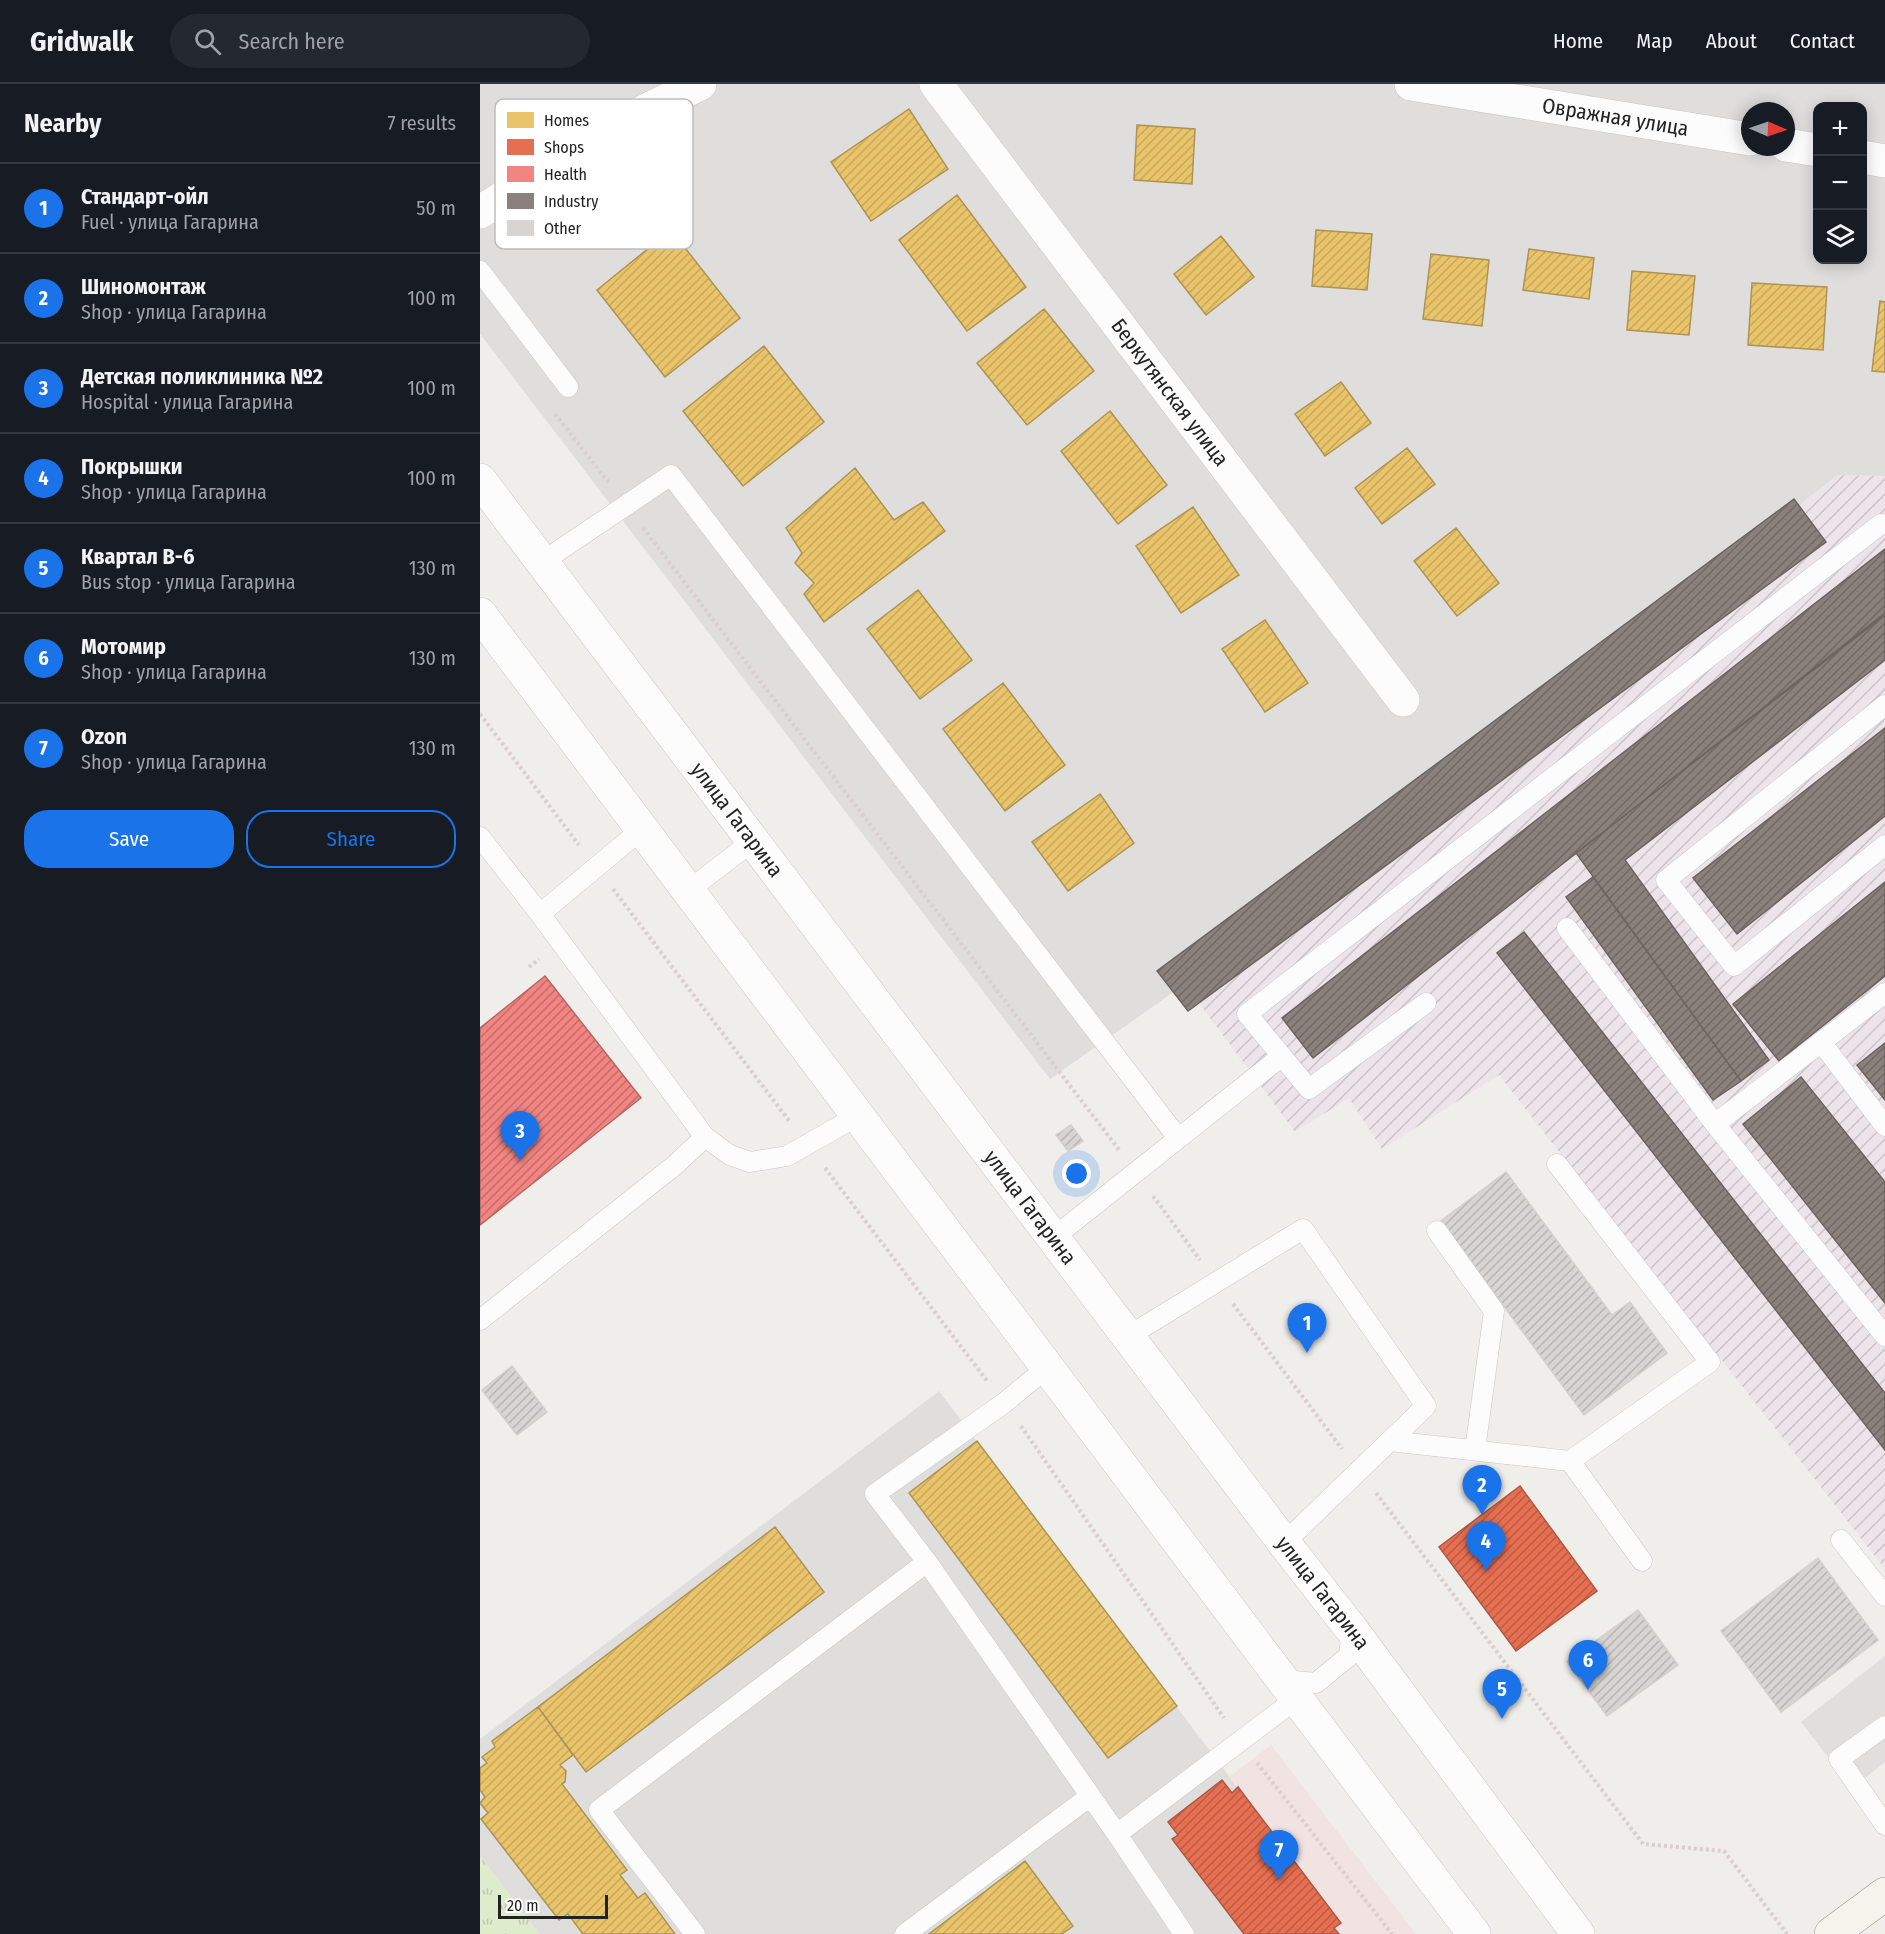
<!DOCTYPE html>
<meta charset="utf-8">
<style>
body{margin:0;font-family:"Fira Sans Condensed",sans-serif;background:#242831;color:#f1f3f6}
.controls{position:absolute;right:18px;top:18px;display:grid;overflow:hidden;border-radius:12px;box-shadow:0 3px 15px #0003}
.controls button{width:54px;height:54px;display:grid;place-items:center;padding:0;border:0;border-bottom:2px solid #363941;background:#171b24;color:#f1f3f6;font:30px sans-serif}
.compass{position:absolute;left:1261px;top:18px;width:54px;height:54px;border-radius:50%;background:#171b24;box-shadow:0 3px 15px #0003;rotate:92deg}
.scale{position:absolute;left:18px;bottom:15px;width:110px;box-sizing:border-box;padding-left:6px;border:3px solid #222;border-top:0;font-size:16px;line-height:21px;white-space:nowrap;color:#222;-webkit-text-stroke:4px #fff;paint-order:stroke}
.you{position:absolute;left:597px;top:1090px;width:21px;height:21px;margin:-15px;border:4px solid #fff;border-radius:50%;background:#1a73e8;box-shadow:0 0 0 9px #1a73e833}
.badge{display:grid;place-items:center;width:39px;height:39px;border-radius:50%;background:#1a73e8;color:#fff;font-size:20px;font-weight:700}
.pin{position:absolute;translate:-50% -50px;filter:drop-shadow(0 2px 3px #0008)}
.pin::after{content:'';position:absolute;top:32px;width:21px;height:18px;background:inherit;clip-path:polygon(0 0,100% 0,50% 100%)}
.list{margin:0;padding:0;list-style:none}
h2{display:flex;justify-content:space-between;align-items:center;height:78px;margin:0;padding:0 24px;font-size:26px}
h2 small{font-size:20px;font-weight:400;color:#9ea1a6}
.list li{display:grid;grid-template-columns:39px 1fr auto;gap:18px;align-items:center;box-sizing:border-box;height:90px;padding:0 24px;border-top:2px solid #363941}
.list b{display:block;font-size:22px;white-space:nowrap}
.list p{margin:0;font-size:20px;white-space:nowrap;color:#9ea1a6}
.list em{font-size:20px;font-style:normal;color:#9ea1a6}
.actions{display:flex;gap:12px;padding:18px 24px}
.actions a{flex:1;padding:14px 0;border:2px solid #1a73e8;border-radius:24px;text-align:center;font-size:21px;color:#1a73e8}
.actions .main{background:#1a73e8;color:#fff}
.icon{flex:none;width:33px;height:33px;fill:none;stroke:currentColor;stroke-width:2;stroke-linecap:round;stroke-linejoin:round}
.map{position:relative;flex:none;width:1405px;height:1850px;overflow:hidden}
header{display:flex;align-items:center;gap:36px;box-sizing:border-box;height:84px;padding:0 30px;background:#171b24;border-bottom:2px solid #363941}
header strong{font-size:28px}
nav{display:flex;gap:33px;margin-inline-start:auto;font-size:21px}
.search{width:420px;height:54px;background:#242831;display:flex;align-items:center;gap:15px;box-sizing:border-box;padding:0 21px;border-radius:33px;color:#9ea1a6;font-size:22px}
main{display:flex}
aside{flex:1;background:#171b24}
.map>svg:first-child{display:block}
</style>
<header>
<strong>Gridwalk</strong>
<div class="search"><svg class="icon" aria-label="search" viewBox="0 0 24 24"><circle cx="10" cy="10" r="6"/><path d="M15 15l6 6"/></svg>Search here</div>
<nav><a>Home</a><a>Map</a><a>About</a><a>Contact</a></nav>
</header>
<main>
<aside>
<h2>Nearby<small>7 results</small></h2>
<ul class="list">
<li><span class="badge">1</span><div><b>Стандарт-ойл</b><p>Fuel · улица Гагарина</p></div><em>50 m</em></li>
<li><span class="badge">2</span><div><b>Шиномонтаж</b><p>Shop · улица Гагарина</p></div><em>100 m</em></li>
<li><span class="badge">3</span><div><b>Детская поликлиника №2</b><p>Hospital · улица Гагарина</p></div><em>100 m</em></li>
<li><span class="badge">4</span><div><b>Покрышки</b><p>Shop · улица Гагарина</p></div><em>100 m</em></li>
<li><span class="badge">5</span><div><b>Квартал В-6</b><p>Bus stop · улица Гагарина</p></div><em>130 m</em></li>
<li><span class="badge">6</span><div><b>Мотомир</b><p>Shop · улица Гагарина</p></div><em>130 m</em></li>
<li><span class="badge">7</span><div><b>Ozon</b><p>Shop · улица Гагарина</p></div><em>130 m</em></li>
</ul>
<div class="actions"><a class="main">Save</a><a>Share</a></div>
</aside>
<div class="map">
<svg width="1405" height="1850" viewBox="0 0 1405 1850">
<defs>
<pattern id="industrial-furrows" width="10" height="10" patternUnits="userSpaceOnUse" patternTransform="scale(1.5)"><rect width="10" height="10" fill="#ede4e9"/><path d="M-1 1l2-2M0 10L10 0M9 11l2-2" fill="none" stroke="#cbc3c8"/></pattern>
<pattern id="grass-tufts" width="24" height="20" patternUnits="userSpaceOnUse" patternTransform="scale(1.5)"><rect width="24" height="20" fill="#ddeccb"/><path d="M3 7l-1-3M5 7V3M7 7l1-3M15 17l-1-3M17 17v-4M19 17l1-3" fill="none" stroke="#bdcaae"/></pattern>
<pattern id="homes-hatch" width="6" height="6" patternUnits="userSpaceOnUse" patternTransform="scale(1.5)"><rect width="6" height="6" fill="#e9c46a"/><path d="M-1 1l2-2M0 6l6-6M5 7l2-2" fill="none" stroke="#c8a85c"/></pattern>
<pattern id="shops-hatch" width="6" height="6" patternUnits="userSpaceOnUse" patternTransform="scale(1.5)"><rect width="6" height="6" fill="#e76f51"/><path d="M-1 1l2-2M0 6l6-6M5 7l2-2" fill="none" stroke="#bb5b43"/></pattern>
<pattern id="health-hatch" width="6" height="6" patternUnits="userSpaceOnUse" patternTransform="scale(1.5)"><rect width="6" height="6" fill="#f28482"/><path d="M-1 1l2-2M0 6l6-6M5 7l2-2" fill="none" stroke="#c46c6a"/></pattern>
<pattern id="industry-hatch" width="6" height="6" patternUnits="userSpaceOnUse" patternTransform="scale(1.5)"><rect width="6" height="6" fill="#8a817c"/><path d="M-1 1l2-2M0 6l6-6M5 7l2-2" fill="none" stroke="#706965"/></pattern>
<pattern id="building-hatch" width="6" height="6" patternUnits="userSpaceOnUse" patternTransform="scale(1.5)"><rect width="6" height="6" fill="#d7d4d2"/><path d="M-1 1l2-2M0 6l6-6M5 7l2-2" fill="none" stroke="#b8b6b4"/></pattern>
</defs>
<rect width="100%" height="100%" fill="#f0eeeb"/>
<path fill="#dfdedc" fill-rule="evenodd" d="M0 0H1405V392L1358 391 705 900 570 995 0 250ZM1338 22H1382V176H1338ZM1270 27H1306V63H1270Z
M459 1307 858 1837 841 1850H59L0 1772V1655Z"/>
<path fill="#f1e3e1" d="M791 1661 936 1850H841L857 1837 749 1693Z"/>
<path fill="url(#industrial-furrows)" d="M1358 391 1405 392V1485L1019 991 902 1065 869 1014 815 1048 705 900Z"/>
<path fill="url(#grass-tufts)" d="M0 1772 59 1850H0Z"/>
<path fill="#e0dfde" d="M1405 1572V1678L1372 1704 1321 1638Z"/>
<path fill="url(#homes-hatch)" stroke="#ad9354" stroke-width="1.5" d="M429 25 468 85 391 137 351 78Z
M657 41 715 45 712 100 654 96Z
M477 111 546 203 487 247 419 156Z
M191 146 260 234 185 293 117 206Z
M836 146 892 150 887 206 832 202Z
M741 152 774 193 726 231 694 190Z
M1049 165 1114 174 1109 215 1043 206Z
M951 170 1009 176 1002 242 943 235Z
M1152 187 1215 192 1209 251 1147 246Z
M1272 199 1347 203 1343 266 1268 261Z
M1400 217 1405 218V288L1392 287Z
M564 225 614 287 547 341 497 279Z
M284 262 344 338 263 402 203 327Z
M861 298 891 339 845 372 815 330Z
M630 327 687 401 638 440 581 367Z
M927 364 955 400 902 440 875 404Z
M375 384 414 436 443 418 465 447 344 538 324 510 334 499 315 479 322 469 306 444Z
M713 423 759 491 701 529 656 462Z
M976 444 1019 499 977 532 934 477Z
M438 506 492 576 440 615 387 545Z
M785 536 828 599 785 628 742 565Z
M523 599 585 681 525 727 463 645Z
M620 710 654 759 588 807 552 758Z
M497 1357 697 1622 628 1674 429 1409Z
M295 1443 344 1508 106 1688 58 1623Z
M58 1623 93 1671 80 1681 86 1687 85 1698 82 1700 147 1786 140 1791 158 1814 165 1809 195 1850H103L88 1830 79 1836 1 1735 8 1729 0 1719 5 1713 0 1706V1684L7 1679 2 1673 15 1663 12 1657Z
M545 1777 593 1842 582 1850H449Z"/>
<path fill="url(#shops-hatch)" stroke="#ac5843" stroke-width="1.5" d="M1040 1402 1117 1507 1036 1567 959 1463Z
M742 1696 752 1709 758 1703 861 1839 854 1844 859 1850H764L692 1755 698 1751 688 1738Z"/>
<path fill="url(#health-hatch)" stroke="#b46765" stroke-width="1.5" d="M65 892 161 1014 0 1141V944Z"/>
<path fill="url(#industry-hatch)" stroke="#6b6461" stroke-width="1.5" d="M1314 415 1346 458 708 927 677 887Z
M1405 465V529L833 974 802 934Z
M1405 531V576L1145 776 1289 976 1261 997 1096 769Z
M1405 644V732L1257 850 1213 794Z
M1113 793 1261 997 1233 1016 1086 813Z
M1405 798V892L1299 977 1253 920Z
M1044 848 1405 1309V1366L1017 869Z
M1405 959V1016L1377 981Z
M1321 993 1405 1098V1219L1263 1040Z"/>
<path fill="url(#building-hatch)" stroke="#d3d0cc" stroke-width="1.5" d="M591 1041 603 1057 588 1067 576 1051Z
M1026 1088 1132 1231 1150 1218 1187 1269 1104 1331 961 1137Z
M32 1282 67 1328 37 1351 2 1306Z
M1338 1474 1398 1556 1301 1628 1241 1547Z
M1158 1526 1198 1581 1127 1632 1087 1578Z"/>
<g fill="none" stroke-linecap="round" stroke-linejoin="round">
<defs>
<path id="service" d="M0 187 88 303
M62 478 191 391 698 1054
M1405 621 1186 796 1254 882 1405 761
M0 753 60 830 162 745
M209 806 273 757
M60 830 225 1053
M1087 844 1235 1040 1405 1252
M946 919 829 1005 767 930 1401 440
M1341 958 1405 1042
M1235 1040 1405 909
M1077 1080 1230 1278 1090 1377
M957 1147 1014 1227 995 1366
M573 1154 802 972
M0 1236 195 1081 225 1053 250 1071 270 1078 307 1072 379 1031
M647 1253 823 1145 946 1322 804 1459
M568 1283 524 1319 395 1410 447 1478 637 1750 816 1615
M910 1357 1090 1377 1162 1477
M1361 1456 1405 1512
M802 1596 836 1599 869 1572 872 1546
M1405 1642 1359 1675 1405 1741
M637 1750 704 1850
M215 1850 119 1726 447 1478
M425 1850 609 1713"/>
<g id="minor">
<path id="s1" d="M456 0 923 616"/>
<path id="s2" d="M931 0 1270 55"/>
<path d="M1306 61 1338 66"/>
<path d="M1382 73 1405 77"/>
<path d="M0 128 144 37 220 0"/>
</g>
<g id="tertiary">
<path id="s3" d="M0 396 804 1459 872 1546 1098 1850"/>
<path d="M0 530 994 1850"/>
</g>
<path id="secondary" d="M1351 1850 1405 1810"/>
</defs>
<use href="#service" stroke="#c9c8c7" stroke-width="21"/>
<use href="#minor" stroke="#c9c8c7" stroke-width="34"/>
<use href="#tertiary" stroke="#c9c8c7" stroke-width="34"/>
<use href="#secondary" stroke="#999a82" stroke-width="34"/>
<path stroke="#dccecd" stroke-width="4" stroke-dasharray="3 3" stroke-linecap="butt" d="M75 330 130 400
M163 444 640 1067
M0 630 99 761
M133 805 310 1038
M49 883 59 875
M345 1084 508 1298
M673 1112 720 1176
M753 1220 862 1365
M541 1342 744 1634
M896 1409 1163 1760 1244 1767 1307 1850
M777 1679 912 1850"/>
<use href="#service" stroke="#fdfcfc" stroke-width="20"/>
<use href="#minor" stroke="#fdfcfc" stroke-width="33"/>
<use href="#tertiary" stroke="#fdfcfc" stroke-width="33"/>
<use href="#secondary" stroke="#f4f4ed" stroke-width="33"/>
</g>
<g text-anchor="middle" stroke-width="6" stroke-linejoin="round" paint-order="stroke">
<g font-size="21" fill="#222" stroke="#fff">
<text dy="7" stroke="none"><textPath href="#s2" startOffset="207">Овражная улица</textPath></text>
<text dy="7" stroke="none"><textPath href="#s1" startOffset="387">Беркутянская улица</textPath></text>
<text dy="7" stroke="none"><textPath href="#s3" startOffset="426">улица Гагарина</textPath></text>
<text dy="7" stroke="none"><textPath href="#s3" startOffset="912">улица Гагарина</textPath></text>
<text dy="7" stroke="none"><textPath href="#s3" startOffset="1396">улица Гагарина</textPath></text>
</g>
</g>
<rect x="15" y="15" width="198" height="150" rx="9" fill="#fff" stroke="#bdbdbd" stroke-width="1.5"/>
<rect x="27" y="28" width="27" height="16" fill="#e9c46a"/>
<rect x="27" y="55" width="27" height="16" fill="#e76f51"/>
<rect x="27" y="82" width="27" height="16" fill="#f28482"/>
<rect x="27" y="109" width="27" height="16" fill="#8a817c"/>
<rect x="27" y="136" width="27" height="16" fill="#d7d4d2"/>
<g font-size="16" fill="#222">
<text x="64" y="42">Homes</text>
<text x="64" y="69">Shops</text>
<text x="64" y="96">Health</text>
<text x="64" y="123">Industry</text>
<text x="64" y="150">Other</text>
</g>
</svg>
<div class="controls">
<button>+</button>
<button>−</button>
<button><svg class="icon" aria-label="layers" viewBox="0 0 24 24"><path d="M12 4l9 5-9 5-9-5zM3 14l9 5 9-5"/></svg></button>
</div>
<svg class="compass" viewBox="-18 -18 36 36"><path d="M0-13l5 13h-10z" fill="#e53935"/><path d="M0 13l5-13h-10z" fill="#9ea1a6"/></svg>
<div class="scale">20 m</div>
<div class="you"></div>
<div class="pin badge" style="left:827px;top:1269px">1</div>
<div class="pin badge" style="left:1002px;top:1431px">2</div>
<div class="pin badge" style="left:40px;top:1077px">3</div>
<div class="pin badge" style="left:1006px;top:1487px">4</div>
<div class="pin badge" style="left:1022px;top:1635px">5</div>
<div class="pin badge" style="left:1108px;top:1606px">6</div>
<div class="pin badge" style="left:799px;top:1796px">7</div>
</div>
</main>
